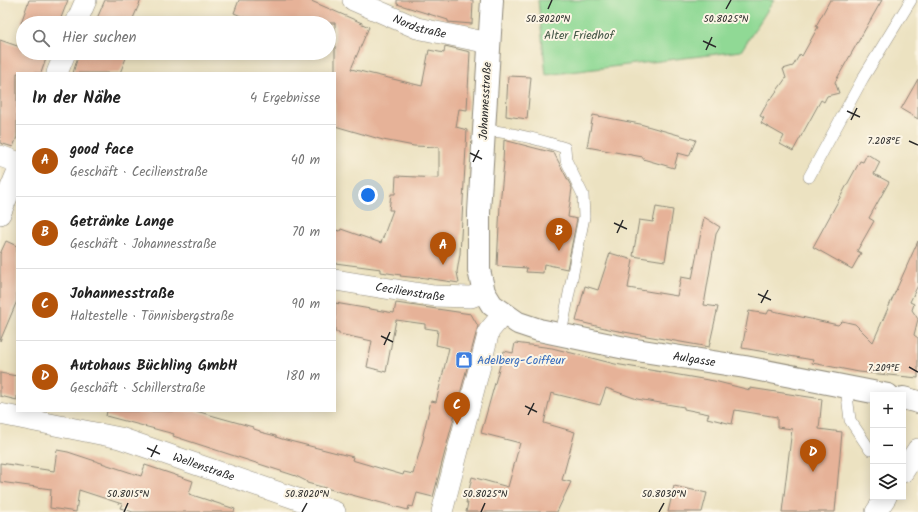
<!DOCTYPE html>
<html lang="de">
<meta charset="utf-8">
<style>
body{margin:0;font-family:Kalam,sans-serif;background:#f2f2f2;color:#222}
.controls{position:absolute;right:12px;bottom:12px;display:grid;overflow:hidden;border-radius:0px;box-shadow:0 2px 10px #0003}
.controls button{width:36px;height:36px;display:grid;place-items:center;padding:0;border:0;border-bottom:1px solid #e0e0e0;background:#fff;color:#222;font:20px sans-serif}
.you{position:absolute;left:368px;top:195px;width:14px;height:14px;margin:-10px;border:3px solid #fff;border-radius:50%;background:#1a73e8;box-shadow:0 0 0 6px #1a73e833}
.badge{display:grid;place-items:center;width:26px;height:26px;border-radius:50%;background:#b45309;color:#fff;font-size:13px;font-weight:700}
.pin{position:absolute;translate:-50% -33px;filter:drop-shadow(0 1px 2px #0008)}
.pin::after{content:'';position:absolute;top:21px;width:14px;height:12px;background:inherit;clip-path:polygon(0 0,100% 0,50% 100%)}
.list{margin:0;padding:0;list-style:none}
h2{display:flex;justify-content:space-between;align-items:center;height:52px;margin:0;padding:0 16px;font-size:17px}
h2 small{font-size:13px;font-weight:400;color:#767676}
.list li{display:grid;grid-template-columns:26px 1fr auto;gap:12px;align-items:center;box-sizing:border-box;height:72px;padding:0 16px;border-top:1px solid #e0e0e0}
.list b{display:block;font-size:15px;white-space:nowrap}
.list p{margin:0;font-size:13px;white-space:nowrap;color:#767676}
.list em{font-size:13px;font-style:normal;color:#767676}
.icon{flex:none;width:22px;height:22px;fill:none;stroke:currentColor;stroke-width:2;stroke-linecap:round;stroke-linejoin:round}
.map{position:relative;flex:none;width:918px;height:512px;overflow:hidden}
.search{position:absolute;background:#fff;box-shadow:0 2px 10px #0003;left:16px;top:16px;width:320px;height:44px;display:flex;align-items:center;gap:10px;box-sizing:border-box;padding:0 14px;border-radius:22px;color:#767676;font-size:15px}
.panel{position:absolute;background:#fff;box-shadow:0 2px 10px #0003;left:16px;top:72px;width:320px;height:340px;border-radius:0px}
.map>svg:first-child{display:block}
</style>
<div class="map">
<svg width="918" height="512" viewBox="0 0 918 512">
<rect width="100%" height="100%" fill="#fcf5e5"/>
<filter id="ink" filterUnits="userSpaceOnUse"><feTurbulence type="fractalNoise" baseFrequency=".025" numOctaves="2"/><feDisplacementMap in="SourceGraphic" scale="8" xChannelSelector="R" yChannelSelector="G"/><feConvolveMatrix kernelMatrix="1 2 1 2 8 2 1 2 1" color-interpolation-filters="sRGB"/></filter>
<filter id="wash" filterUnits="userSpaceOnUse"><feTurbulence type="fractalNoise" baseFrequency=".012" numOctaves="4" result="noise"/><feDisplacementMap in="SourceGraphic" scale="16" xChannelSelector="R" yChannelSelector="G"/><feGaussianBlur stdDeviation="0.9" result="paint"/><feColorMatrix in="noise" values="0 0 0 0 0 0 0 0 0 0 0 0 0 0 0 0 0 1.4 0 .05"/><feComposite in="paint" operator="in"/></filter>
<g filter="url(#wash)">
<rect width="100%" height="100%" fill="#ece2c1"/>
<path fill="#90d995" stroke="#5e8260" d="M538 0H774L741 51 546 75Z"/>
<g id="blocks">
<path fill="#e6b298" d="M29 0H68L59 23H21Z
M105 0H141L131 23H95Z
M239 0H309L362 23H360L369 27 351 69 422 86 429 50 444 53 445 46 470 52 467 110 459 109 456 127 467 130 460 254 457 272 459 283 419 277V278L400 276 401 275 381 272V269L335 263V230L340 231 341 229 381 243 393 210H389L391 194H395L396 176 439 178V147L414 146 383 140 335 126V23H257L234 13Z
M397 0H473L472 24 448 22V20L397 4Z
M830 0H882L835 82 839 93 827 96 824 102 821 100 793 151 780 144 784 136 761 123 764 118 760 116 770 98 771 99 786 78 783 69 793 66 800 54 802 56 818 27 816 26Z
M0 40 23 48V53H48L41 73H17V137L13 147 0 143Z
M79 53H128L120 73H73Z
M508 76 531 77 527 119 506 116Z
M918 79V119L901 109Z
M593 115 640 124 696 140 689 156 678 153 674 168 643 159V157L587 147Z
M504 140 554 153 572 188 568 217 577 219 567 269 544 264 543 273 526 272 527 268 497 266 500 205 504 162H503Z
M867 154 880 162 874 174 889 182 869 218 874 221 857 251 861 253 852 269 813 247 860 161 863 162Z
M656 207 673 210 665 261 633 256 639 220 653 222Z
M704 217 720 227 716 234 704 305 718 307 709 347 613 330 576 321 585 286 598 290 610 253 633 260 628 288 677 296 681 277 692 279Z
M6 241 17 246V301L0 341V254Z
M918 241V285L910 302 914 304 912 310 918 319 914 335 918 338V378L859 372 812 363 813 360 742 348 749 311 767 314 769 310 838 325 842 321 855 324 873 342Z
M335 303 394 313 396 303 471 314 478 326 433 497 417 493 413 507 409 506 408 510 307 483 306 481 296 476 173 436 174 434 106 416 107 411H196L253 427 254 429 260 431V432L276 436V437L282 439 353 457 352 460 403 475 404 472 413 474 424 436 423 435 431 401 436 402 449 348 436 345 438 330 425 328V324L396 320 386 372 367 367 372 341 339 334V332H335Z
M515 343 552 348 615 364 714 381 750 390V388L822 399 819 429 842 432 835 512H782L792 429 777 427V417L735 410 732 424 707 418 709 414 684 409V407L637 399 606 388 600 405 551 393 544 423 575 432 562 480 571 482 557 512H466L468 503H466L472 477 508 487 520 443 481 433 504 351 513 353Z
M0 373 17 376V400L0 396Z
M57 450 68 452 141 476 145 465 193 481 189 494 235 509 234 512H133L120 508 122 504 79 490 76 512 50 508 51 489 0 482V463L54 471Z
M674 486 707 493 702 512H668Z"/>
</g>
</g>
<g filter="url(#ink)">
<use href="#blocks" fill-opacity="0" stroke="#8c8676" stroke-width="1"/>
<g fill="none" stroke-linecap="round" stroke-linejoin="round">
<defs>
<path id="lane" d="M483 130C512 132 538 139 565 148L566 160 583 195 584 217 561 334
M809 177 863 78 911 0
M846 387 850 420 870 450"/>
<g id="street">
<path id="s1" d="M353 0 417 28 489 43"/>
<path d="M76 23 86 0"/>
<path d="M57 73 65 53"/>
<path d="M0 156 17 162"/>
<path d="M0 214 17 173"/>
<path id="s2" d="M335 280 434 296 471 297 484 292"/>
<path id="s3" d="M0 414 120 438 335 512"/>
<path d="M903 472 918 449"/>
<path d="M442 512 489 331 503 314"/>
<path d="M876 512 886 497"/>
</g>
<g id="secondary">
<path id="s4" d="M492 0 479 212V270L484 292 492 305 518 323 539 330 630 349 745 367 888 395"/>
<path d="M903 398 918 402"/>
</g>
</defs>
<use href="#lane" stroke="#8c8676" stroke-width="12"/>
<use href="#street" stroke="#8c8676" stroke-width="22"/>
<use href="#secondary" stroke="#8c8676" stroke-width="24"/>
<use href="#lane" stroke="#fff" stroke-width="11"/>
<use href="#street" stroke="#fff" stroke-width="21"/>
<use href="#secondary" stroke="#fff" stroke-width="22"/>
</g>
</g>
<path fill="none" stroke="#2b2b2b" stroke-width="1.5" d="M548 9 552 0M726 9 731 0M703 41 716 47M706 50 712 37M847 111 860 117M851 120 857 108M909 141 918 145M470 153 482 159M473 162 479 150M614 223 627 229M617 233 623 220M758 294 771 300M761 303 768 290M381 336 393 342M384 345 390 332M909 367 918 372M525 406 537 412M528 415 534 403M147 448 160 454M151 457 157 445M124 512 128 503M302 512 307 503M481 512 485 503M659 512 664 503"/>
<defs>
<symbol id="shop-square" viewBox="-11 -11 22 22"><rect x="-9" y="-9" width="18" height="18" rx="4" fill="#3f7fe0" stroke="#fcf5e5"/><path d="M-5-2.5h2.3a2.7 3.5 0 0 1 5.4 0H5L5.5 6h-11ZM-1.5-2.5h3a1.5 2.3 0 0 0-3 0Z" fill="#fff"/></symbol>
</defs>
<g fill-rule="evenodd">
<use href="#shop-square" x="454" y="350" width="20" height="20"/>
</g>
<g text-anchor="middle" stroke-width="4" stroke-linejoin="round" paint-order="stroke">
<g font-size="12" fill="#2b2b2b" stroke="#fcf5e5">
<text dy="4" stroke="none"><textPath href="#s1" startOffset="72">Nordstraße</textPath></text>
<text transform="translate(485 101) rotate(-87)" y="4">Johannesstraße</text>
<text dy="4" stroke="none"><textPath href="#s2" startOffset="76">Cecilienstraße</textPath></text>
<text dy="4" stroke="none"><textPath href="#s4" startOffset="520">Aulgasse</textPath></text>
<text dy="4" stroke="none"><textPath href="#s3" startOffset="211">Wellenstraße</textPath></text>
</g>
<g font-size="12" fill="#445646" stroke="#fcf5e5">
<text x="579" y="39">Alter Friedhof</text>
</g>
<g font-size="12" fill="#366cbe" stroke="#fcf5e5" text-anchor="start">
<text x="477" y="364">Adelberg-Coiffeur</text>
</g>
</g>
<g font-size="10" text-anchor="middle" fill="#2b2b2b" stroke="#fcf5e5" stroke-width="4" stroke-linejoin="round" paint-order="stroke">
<text x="548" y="22">50.8020°N</text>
<text x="726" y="22">50.8025°N</text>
<text x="884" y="144">7.208°E</text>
<text x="884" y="371">7.209°E</text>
<text x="128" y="497">50.8015°N</text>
<text x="307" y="497">50.8020°N</text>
<text x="485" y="497">50.8025°N</text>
<text x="664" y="497">50.8030°N</text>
</g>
</svg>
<div class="controls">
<button>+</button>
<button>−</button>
<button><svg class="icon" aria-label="layers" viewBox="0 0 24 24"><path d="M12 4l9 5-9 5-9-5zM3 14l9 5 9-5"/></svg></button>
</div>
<div class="you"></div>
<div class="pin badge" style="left:443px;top:265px">A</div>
<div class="pin badge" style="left:559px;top:251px">B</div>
<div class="pin badge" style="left:457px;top:425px">C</div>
<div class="pin badge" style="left:813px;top:472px">D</div>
<div class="search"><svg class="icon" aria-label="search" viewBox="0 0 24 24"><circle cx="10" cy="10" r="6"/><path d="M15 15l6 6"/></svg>Hier suchen</div>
<section class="panel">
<h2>In der Nähe<small>4 Ergebnisse</small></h2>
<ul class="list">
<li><span class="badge">A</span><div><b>good face</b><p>Geschäft · Cecilienstraße</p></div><em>40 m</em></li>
<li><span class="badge">B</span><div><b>Getränke Lange</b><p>Geschäft · Johannesstraße</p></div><em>70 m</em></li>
<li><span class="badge">C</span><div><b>Johannesstraße</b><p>Haltestelle · Tönnisbergstraße</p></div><em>90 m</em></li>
<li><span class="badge">D</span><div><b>Autohaus Büchling GmbH</b><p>Geschäft · Schillerstraße</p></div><em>180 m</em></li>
</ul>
</section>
</div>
